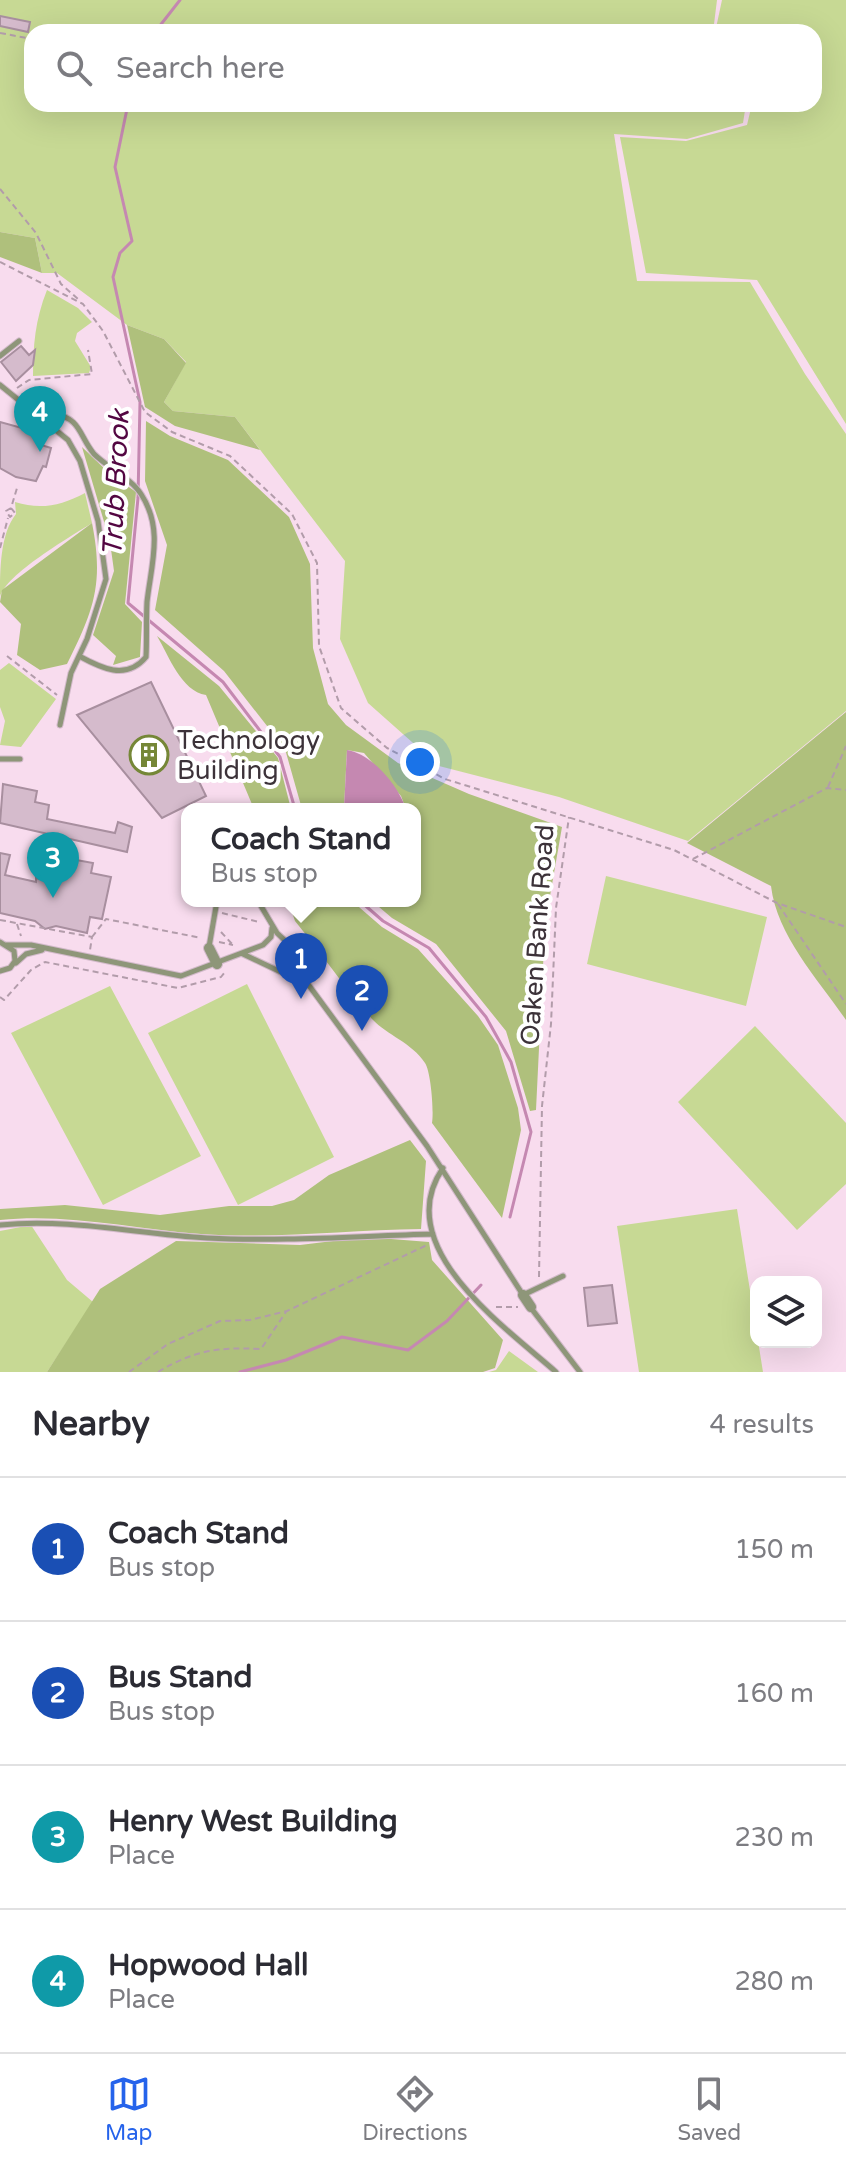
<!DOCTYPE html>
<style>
body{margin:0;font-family:"Varela Round",sans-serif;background:#f2f2f3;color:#2b2b33}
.controls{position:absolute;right:24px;bottom:24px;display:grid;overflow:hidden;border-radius:16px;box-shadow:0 8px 32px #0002}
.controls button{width:72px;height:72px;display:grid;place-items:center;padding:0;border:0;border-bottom:2px solid #e1e1e2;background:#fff;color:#2b2b33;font:40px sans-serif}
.you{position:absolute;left:420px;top:762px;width:28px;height:28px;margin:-20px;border:6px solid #fff;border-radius:50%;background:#1a73e8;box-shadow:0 0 0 12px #1a73e833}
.badge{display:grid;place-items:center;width:52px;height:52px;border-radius:50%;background:#2563eb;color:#fff;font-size:26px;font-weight:700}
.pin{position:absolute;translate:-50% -66px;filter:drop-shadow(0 2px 4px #0008)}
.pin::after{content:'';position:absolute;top:42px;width:28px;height:24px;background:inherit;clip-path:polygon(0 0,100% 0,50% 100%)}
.popup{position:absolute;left:181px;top:803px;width:240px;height:104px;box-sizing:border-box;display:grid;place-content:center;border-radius:16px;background:#fff;filter:drop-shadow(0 2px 6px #0005);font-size:26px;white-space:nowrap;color:#7c7c81}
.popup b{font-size:30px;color:#2b2b33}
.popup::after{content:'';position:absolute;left:50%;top:100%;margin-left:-16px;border:16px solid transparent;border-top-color:#fff}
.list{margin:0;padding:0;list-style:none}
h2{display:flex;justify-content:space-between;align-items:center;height:104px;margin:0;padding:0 32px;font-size:34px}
h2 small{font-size:26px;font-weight:400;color:#7c7c81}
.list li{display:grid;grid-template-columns:52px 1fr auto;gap:24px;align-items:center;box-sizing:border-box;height:144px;padding:0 32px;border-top:2px solid #e1e1e2}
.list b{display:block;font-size:30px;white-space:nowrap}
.list p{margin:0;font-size:26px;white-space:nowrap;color:#7c7c81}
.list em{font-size:26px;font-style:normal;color:#7c7c81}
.icon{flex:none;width:44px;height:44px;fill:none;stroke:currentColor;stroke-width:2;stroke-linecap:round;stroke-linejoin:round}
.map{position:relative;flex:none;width:846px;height:1372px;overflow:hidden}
.search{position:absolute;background:#fff;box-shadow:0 8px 32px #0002;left:24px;right:24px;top:24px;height:88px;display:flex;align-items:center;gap:20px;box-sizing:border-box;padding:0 28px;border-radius:24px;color:#7c7c81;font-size:30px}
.sheet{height:680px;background:#fff}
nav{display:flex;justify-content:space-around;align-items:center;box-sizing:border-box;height:112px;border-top:2px solid #e1e1e2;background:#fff;font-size:22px;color:#7c7c81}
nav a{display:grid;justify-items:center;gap:4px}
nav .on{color:#2563eb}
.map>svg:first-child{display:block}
</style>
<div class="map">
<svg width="846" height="1372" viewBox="0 0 846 1372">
<rect width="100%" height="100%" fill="#f8dcee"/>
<path fill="#c7d994" d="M0 0H717L713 32H32V104H746L743 123 687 139 614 134 637 281 750 282 805 374 846 434V711L688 841 559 797 439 766 368 703 340 639 345 561 235 417 173 411 164 402 186 362 164 339 127 325 57 273H42L35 238 0 232Z
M722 0H846V424L757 280 646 273 620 137 686 141 747 125 752 104H814V32H720L716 28Z
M47 290 78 308 92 322 77 333 75 341 91 367 89 373 33 376C33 346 35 320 47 290Z
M85 493 92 523C70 537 6 574 0 597 0 570 0 534 16 514L15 502C40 510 61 506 85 493Z
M9 663 56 699 21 747 0 745 5 721 0 707V670Z
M606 876 767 917 746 1006 587 964Z
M247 984 334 1157 238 1205 148 1033Z
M110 986 201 1156 103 1205 11 1033Z
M755 1026 846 1123V1184L797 1230 678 1102Z
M737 1209 763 1372H639L617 1226Z
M31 1225 67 1280 93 1302 47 1372H0V1231Z
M509 1351 538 1372H489L496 1370Z"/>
<path fill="#afc07c" d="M0 232 35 238 42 273 0 257Z
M127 325 164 339 186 363 164 402 173 411 235 417 260 450 175 426 145 407Z
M146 421 170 436 228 460 289 517 310 564 313 648 328 704 346 725 398 763 469 794 562 827 545 925 536 1110 530 1111 506 1031 436 944 392 918 372 901H415V809H406L401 796 364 753 347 750 344 809H302L285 749 224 671 155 610 167 545 145 481Z
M82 447 109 473 136 492 125 604 142 622 140 657 113 665 116 656 93 635 114 571 110 542Z
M92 523C104 583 94 610 67 664L40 670 17 655 21 624 0 602 2 590Z
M157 636 219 686 278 758 291 809H254L206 695C181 691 169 656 157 636Z
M846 712V1020C818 979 777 936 771 886L687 843Z
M288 901H352L382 927 418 949 478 1016 498 1045 518 1108 521 1130 502 1218 432 1123C434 1112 431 1072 425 1063 411 1042 388 1036 372 1019 345 988 321 953 295 921Z
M410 1140 426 1161 421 1229C347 1230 274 1239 201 1234 133 1229 68 1213 0 1220V1209L65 1205 160 1215 229 1206H272L294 1200 329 1175Z
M366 1237 429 1242 432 1260 503 1340 495 1368 483 1372H47L100 1289 176 1241 300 1245Z"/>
<path fill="#c588b1" d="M347 750C372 754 398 785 406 809H344Z"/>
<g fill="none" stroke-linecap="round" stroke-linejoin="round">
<path stroke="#c588b1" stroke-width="3" d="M155 32 180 0
M128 104 115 167 132 241 120 253 113 277 140 402 138 498 128 603 223 682 280 757 295 809
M360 901 383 921 429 948 486 1017 511 1062 531 1132 510 1217
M240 1372 286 1360 342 1337 408 1350 447 1321 481 1285"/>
</g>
<path fill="#d5bbcc" stroke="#a88f9f" stroke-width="2" d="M0 16 30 22 28 32 0 26Z
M21 346 29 355 35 350 33 365 16 381 1 362Z
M0 422 40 433 41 445 51 448 46 467 43 466 36 481 16 477 0 468Z
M151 682 206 796 162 818 77 715Z
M3 784 37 791 35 802 49 805 47 819 115 833 118 822 132 827 127 852 0 823Z
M0 853 10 855 5 875 36 882V878L45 880 49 855 93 863 91 873 111 877 102 919 90 917 87 933 56 926 45 929 35 921 0 913Z
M612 1285 617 1323 588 1326 584 1288Z"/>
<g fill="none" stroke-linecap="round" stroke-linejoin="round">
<defs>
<path id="lane" d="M0 356 19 341
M0 385 68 440 80 461 98 521 106 579 87 639 71 673 60 725
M45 420 54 414C81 418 79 436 94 454 108 468 131 478 141 494 164 529 151 565 147 602 146 621 147 639 146 657 126 681 101 668 79 656
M0 759H20
M258 901 277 933 292 947 302 976 427 1146 523 1295 563 1276
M0 942 14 951 15 961 10 968 0 971
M6 945H31L181 976 263 945 271 937 272 928
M209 947 217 901
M243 954 304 983
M16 963 26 954 42 950
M443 1168C389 1246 505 1327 556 1372
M0 1225C70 1218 137 1234 207 1238 282 1242 357 1236 433 1234
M531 1308 580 1372"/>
<path id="street" d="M209 948 217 964
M523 1295 531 1307"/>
</defs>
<use href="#lane" stroke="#d2baca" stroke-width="7"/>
<use href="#street" stroke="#d2baca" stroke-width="12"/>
<path stroke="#b29caa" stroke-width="2" stroke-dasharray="6 4" stroke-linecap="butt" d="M0 33 32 39
M0 189 36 233 61 284 79 300
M0 262 83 304 103 331 145 412 172 432 230 456 292 514 317 563 319 646 341 708 387 748 445 779 674 850 777 903 846 927
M17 388 29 380 92 374 88 350
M11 508 15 513 10 517 6 511 11 508 17 488
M0 548 8 518
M7 656 57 695
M828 787 846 746
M693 859 827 788 846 790
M778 904 846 1004
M222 913 259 922
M0 920 92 937 90 950
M17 924 21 936
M221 932 233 945
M92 937 106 919 201 938
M219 942 233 945
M0 997 4 1000 31 970 45 962 178 988 221 977 225 972
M539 1277 542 1106 551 1024 556 908 569 817
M496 1307H518
M129 1372 168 1344 220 1321 250 1320 287 1311 427 1245
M158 1372C195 1350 218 1347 261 1349L286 1312"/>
<use href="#lane" stroke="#8e9679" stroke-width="5"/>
<use href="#street" stroke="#8e9679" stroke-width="10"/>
</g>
<defs>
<symbol id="building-ring" viewBox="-11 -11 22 22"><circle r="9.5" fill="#fff" stroke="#758737" stroke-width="1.5"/><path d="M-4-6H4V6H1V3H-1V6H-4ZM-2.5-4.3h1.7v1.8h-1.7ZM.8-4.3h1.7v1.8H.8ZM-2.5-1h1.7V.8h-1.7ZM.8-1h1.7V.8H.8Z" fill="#758737"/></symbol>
</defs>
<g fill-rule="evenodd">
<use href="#building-ring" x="127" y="733" width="44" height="44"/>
</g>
<g text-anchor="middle" stroke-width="8" stroke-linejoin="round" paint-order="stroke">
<g font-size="26" fill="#3c3239" stroke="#fff" text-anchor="start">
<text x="177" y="749">Technology<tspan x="177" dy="30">Building</tspan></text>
</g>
<g font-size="26" fill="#3c3239" stroke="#fff">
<text transform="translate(537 935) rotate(-86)" y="9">Oaken Bank Road</text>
</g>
<g font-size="28" font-style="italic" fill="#530642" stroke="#fff">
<text transform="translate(115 483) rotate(-87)" y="10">Trub Brook</text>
</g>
</g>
</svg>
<div class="controls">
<button><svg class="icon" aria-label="layers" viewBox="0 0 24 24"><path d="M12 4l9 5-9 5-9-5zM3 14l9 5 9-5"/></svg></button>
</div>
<div class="you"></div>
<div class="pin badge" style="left:301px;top:999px;background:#1a4fb4">1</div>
<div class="popup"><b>Coach Stand</b>Bus stop</div>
<div class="pin badge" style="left:362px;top:1031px;background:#1a4fb4">2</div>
<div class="pin badge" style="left:53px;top:898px;background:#0f9aa8">3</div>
<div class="pin badge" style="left:40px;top:452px;background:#0f9aa8">4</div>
<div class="search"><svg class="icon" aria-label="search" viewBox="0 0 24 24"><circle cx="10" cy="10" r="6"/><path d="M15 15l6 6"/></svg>Search here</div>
</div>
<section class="sheet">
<h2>Nearby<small>4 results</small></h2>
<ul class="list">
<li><span class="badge" style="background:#1a4fb4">1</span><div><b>Coach Stand</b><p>Bus stop</p></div><em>150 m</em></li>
<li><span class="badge" style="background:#1a4fb4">2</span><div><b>Bus Stand</b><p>Bus stop</p></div><em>160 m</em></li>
<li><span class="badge" style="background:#0f9aa8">3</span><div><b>Henry West Building</b><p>Place</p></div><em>230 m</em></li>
<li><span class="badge" style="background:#0f9aa8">4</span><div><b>Hopwood Hall</b><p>Place</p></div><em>280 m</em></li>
</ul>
</section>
<nav>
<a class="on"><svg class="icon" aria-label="map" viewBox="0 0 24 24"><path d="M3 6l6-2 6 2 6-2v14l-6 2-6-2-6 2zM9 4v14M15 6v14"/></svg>Map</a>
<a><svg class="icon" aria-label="directions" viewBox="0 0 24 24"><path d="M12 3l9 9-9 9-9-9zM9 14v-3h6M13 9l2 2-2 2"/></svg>Directions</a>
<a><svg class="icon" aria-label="saved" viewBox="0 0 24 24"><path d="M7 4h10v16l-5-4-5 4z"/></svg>Saved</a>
</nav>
